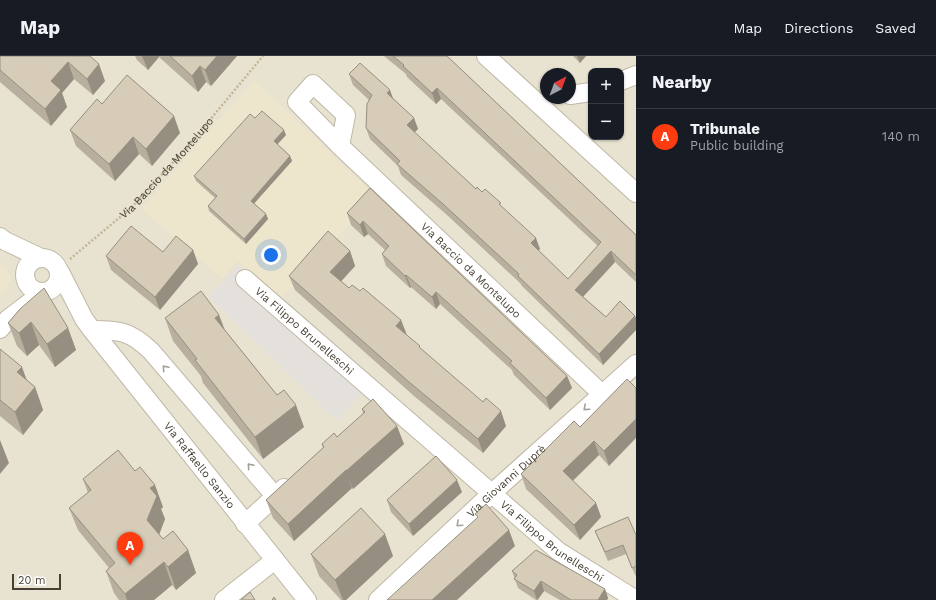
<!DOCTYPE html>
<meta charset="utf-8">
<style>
body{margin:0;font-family:"Work Sans",sans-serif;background:#242831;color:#f1f3f6}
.controls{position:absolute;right:12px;top:12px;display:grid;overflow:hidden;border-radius:8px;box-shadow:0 1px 3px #0004}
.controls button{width:36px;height:36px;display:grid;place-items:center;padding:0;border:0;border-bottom:1px solid #363941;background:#171b24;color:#f1f3f6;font:20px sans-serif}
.compass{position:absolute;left:540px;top:12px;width:36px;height:36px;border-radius:50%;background:#171b24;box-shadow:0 1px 3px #0004;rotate:41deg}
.scale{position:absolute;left:12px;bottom:10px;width:49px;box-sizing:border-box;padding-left:4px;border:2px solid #474033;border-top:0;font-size:11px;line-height:14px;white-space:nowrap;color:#474033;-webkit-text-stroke:3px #fff;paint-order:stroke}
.you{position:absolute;left:271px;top:199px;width:14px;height:14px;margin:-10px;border:3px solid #fff;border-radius:50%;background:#1a73e8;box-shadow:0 0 0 6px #1a73e833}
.badge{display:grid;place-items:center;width:26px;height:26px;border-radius:50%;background:#ff3b10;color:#fff;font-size:13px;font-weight:700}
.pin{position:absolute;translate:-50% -33px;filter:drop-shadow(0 1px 2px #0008)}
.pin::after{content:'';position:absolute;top:21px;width:14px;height:12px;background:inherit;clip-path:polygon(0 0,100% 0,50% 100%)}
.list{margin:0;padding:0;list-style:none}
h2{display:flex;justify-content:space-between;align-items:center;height:52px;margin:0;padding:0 16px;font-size:17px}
h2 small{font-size:13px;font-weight:400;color:#9ea1a6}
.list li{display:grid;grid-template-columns:26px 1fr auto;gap:12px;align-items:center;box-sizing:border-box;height:56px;padding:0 16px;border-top:1px solid #363941}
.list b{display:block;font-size:15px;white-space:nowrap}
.list p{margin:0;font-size:13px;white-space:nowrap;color:#9ea1a6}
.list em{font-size:13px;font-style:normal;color:#9ea1a6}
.map{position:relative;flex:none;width:636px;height:544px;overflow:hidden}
header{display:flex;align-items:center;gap:24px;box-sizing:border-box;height:56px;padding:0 20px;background:#171b24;border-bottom:1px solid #363941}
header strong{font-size:19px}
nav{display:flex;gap:22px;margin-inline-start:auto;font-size:14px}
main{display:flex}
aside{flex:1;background:#171b24}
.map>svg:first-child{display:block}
</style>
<header>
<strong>Map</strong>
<nav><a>Map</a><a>Directions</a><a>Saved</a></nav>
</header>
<main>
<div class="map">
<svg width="636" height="544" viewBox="0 0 636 544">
<rect width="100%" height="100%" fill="#f4f0e4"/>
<path fill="#e8e2d1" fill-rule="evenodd" d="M0 0H636V544H0ZM591 15H621V81H591ZM546 18H570V42H546Z"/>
<path fill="#eee6cc" d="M254 24 375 140 282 242 238 205 222 222 141 153Z
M0 204 12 222 0 240Z"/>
<path fill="#e4e1dd" d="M238 209 375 322 337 365 209 241Z"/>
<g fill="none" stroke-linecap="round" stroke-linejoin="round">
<defs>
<g id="minor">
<path d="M486 0 636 137"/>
<path d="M621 25 636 19"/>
<path d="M570 39 591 36"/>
<path id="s2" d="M340 90 346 59 313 28 297 46 340 90 602 338"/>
<path d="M0 181 5 185 41 202"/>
<circle cx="42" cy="219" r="17"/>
<path id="s3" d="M60 216 84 263 92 274 307 544"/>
<path id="s4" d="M245 223 558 495 636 544"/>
<path d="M0 273 8 263 37 241"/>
<path d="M92 274C120 274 130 275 151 295L275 440"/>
<path d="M245 468 284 432"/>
<path d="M224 544 275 504"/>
<path id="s5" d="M378 544 491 438 636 308"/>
</g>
</defs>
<use href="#minor" stroke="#c0b8a6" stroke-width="20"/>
<path stroke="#c3b596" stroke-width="2.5" stroke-dasharray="2 2" stroke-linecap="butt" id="s1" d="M70 203 131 152 189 89 263 0"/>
<use href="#minor" stroke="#fff" stroke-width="18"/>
</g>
<path fill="#b8af9e" d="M0 0H90L105 25 93 39 74 23 62 37 67 51 51 70 0 26Z
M135 0H237L211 30 206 26 198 36 159 1 148 14 137 4Z
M384 0H447L636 179V226L615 206 583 241 606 261 635 260 636 262V274L603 309 522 230 520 227 447 159 401 119 398 110 370 83 366 72 369 44 353 29 349 18 392 42 414 62 418 73 414 76 476 133 482 136 502 151 540 193 538 194 568 223 598 190 441 43 436 48 407 21 406 18Z
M573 0H586L580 7Z
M102 48 180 77 152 110 139 98 115 125 76 90 70 74Z
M255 62 286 79 277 88 290 100 292 105 254 147 266 158 268 163 246 188 209 155 208 150 215 142 196 125 194 120Z
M370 132 567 320 572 332 550 354 514 319 512 314 440 248 436 253 411 231 410 232 386 210 382 198 385 194 368 178 364 181 351 169 347 157Z
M193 194 198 208 160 254 111 214 106 200Z
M350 195 355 210 341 225 349 232 360 235 401 264 406 278 421 293 506 370 483 397 414 340 295 234 289 220Z
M20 253 68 272 76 294 55 311 39 289 27 300 17 290 8 267Z
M219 259 225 274 277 339 304 371 263 403 203 327 201 320 173 285 165 262Z
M0 293 27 324 35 331 43 354 23 379 0 360Z
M627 323 609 410 599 399 573 425 596 447 601 461 580 484 526 433 521 418 580 371Z
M362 353 404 388 353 433 352 432 294 485 273 462 266 444 323 392 322 388 337 381 363 358Z
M83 423 163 451 161 453 165 463 159 478 163 483 188 494 196 517 176 534 172 529 154 544H119L114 537 106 515 109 512 78 474 69 452 88 437Z
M462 436 413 480 391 456 387 444Z
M595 475 636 479V521L626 498 608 505Z
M311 498 393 500 346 544H341L319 520Z
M512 515 605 533 608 542 607 544H560L544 535 538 544H536L518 532Z"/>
<path fill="#968f81" d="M142 0H159V1L148 14Z
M217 0H237L211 30 205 14Z
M577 0H586L580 7Z
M68 6 74 23 62 37 67 51 51 70 45 53 51 25Z
M99 8 105 25 93 39 87 23Z
M200 10 206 26 198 36 192 20Z
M437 32 441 43 436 48 432 37Z
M390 34 394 45 387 37Z
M174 60 180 77 152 110 146 93Z
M414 62 418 73 411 80 407 69Z
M284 74 286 79 276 90 274 85Z
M133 81 139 98 115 125 109 108Z
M290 100 292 105 253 149 251 145Z
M266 158 268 163 246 188 244 183Z
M363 165 368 178 364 181 360 169Z
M536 182 540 193 535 198 531 187Z
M193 194 198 208 160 254 155 241Z
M350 195 355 210 336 231 330 216Z
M611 195 615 206 579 245 575 234Z
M406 219 411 231 410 232 405 220Z
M436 236 440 248 436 253 432 241Z
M219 259 227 281 215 262Z
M635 260 636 262V274L603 309 599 298Z
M401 264 407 279 396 270Z
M31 266 39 289 27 300 19 277Z
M68 272 76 294 55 311 47 288Z
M22 311 30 333 17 316Z
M567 320 572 332 550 354 546 342Z
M35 331 43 354 23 379 15 356Z
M296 349 304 371 263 403 255 381Z
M501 355 506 370 483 397 478 383Z
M636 363V382L609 410 604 395Z
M397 370 404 388 353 433 346 415Z
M0 384 9 407 0 418Z
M594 385 599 399 568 429 563 415Z
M346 414 352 432 294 485 288 468Z
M457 424 462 436 413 480 409 468Z
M155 429 163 451 161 453 165 463 156 487 147 464 150 432Z
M596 447 601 461 580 484 574 469Z
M509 474 515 490 457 544H432Z
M385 478 393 500 346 544H343L335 524Z
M188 494 196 517 176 534 168 511Z
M164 506 172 529 154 544H127L125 538Z
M541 525 544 535 537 544 534 535Z
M605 533 608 542 607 544H598Z"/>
<path fill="#d6ccb8" stroke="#968f81" d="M0 0H90L99 8 87 23 68 6 51 25 61 34 45 53 0 14Z
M170 0H217L205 14 200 10 192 20Z
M393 0H447L636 179V219L611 195 575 234 606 261 620 245 635 260 599 298 518 220 519 218 443 148 397 108 400 105 366 72 367 48 372 39 349 18 360 7 390 34 387 37 414 62 407 69 476 133 477 131 482 136 485 133 501 147 499 148 536 182 531 187 568 223 601 186 437 32 432 37 403 10 404 9Z
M127 19 174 60 146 93 133 81 109 108 70 74 97 43 102 48Z
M262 55 284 74 274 85 290 100 251 145 266 158 244 183 208 150 217 140 194 120 250 58 255 62Z
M370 132 567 320 546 342 510 307 512 305 436 236 432 241 406 219 405 220 382 198 389 190 363 165 360 169 347 157Z
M131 170 163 196 176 180 193 194 155 241 106 200Z
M328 175 350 195 330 216 349 232 352 229 360 235 363 232 401 264 396 270 420 290 419 291 483 346 486 342 501 355 478 383 409 326 289 220Z
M44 232 68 272 47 288 31 266 19 277 8 267 20 253Z
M201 235 219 259 215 262 277 339 284 334 296 349 255 381 195 304 197 303 165 262Z
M0 293 22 311 17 316 35 331 15 356 0 344Z
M627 323 636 332V363L604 395 594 385 563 415 596 447 574 469 521 418 574 365 580 371Z
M373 343 397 370 346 415V414L288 468 266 444 324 391 322 388 334 377 337 381 365 356 362 353Z
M118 394 135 415 140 411 155 429 150 432 157 440 147 464 163 483 173 475 188 494 168 511 164 506 125 538 106 515 115 507 69 452 91 434 83 423Z
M436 400 457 424 409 468 387 444Z
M486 448 509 474 432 544H387L478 461 475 458Z
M361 452 385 478 335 524 311 498Z
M628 461 636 479V510L632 512 623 489 605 496 595 475Z
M536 494 605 533 598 544H571L541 525 534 535 514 523 517 519 512 515Z
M250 536 255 544H241Z
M274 541 276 544H272Z"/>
<defs><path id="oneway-chevron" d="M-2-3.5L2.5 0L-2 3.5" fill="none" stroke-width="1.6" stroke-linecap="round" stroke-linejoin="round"/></defs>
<g stroke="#a3a099">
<use href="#oneway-chevron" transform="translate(165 312) rotate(-131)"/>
<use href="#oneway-chevron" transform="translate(586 352) rotate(138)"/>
<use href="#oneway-chevron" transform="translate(250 410) rotate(-131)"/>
<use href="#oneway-chevron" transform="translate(459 468) rotate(137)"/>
</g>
<g text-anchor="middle" stroke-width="4" stroke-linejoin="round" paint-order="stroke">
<g font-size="11" fill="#474033" stroke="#fff">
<text dy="4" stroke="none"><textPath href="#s1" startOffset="133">Via Baccio da Montelupo</textPath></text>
<text dy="4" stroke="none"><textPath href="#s2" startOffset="343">Via Baccio da Montelupo</textPath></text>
<text dy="4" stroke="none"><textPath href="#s4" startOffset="79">Via Filippo Brunelleschi</textPath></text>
<text dy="4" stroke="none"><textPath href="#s3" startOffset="239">Via Raffaello Sanzio</textPath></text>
<text dy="4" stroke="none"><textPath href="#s5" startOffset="175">Via Giovanni Duprè</textPath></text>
<text dy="4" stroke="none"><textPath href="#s4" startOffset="404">Via Filippo Brunelleschi</textPath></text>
</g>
</g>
</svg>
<div class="controls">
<button>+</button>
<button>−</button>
</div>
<svg class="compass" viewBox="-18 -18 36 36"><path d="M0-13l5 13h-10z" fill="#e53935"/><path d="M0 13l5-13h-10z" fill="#9ea1a6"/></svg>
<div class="scale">20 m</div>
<div class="you"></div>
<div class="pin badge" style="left:130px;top:509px">A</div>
</div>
<aside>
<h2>Nearby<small></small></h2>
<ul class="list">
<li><span class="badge">A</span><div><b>Tribunale</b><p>Public building</p></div><em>140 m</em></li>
</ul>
</aside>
</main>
